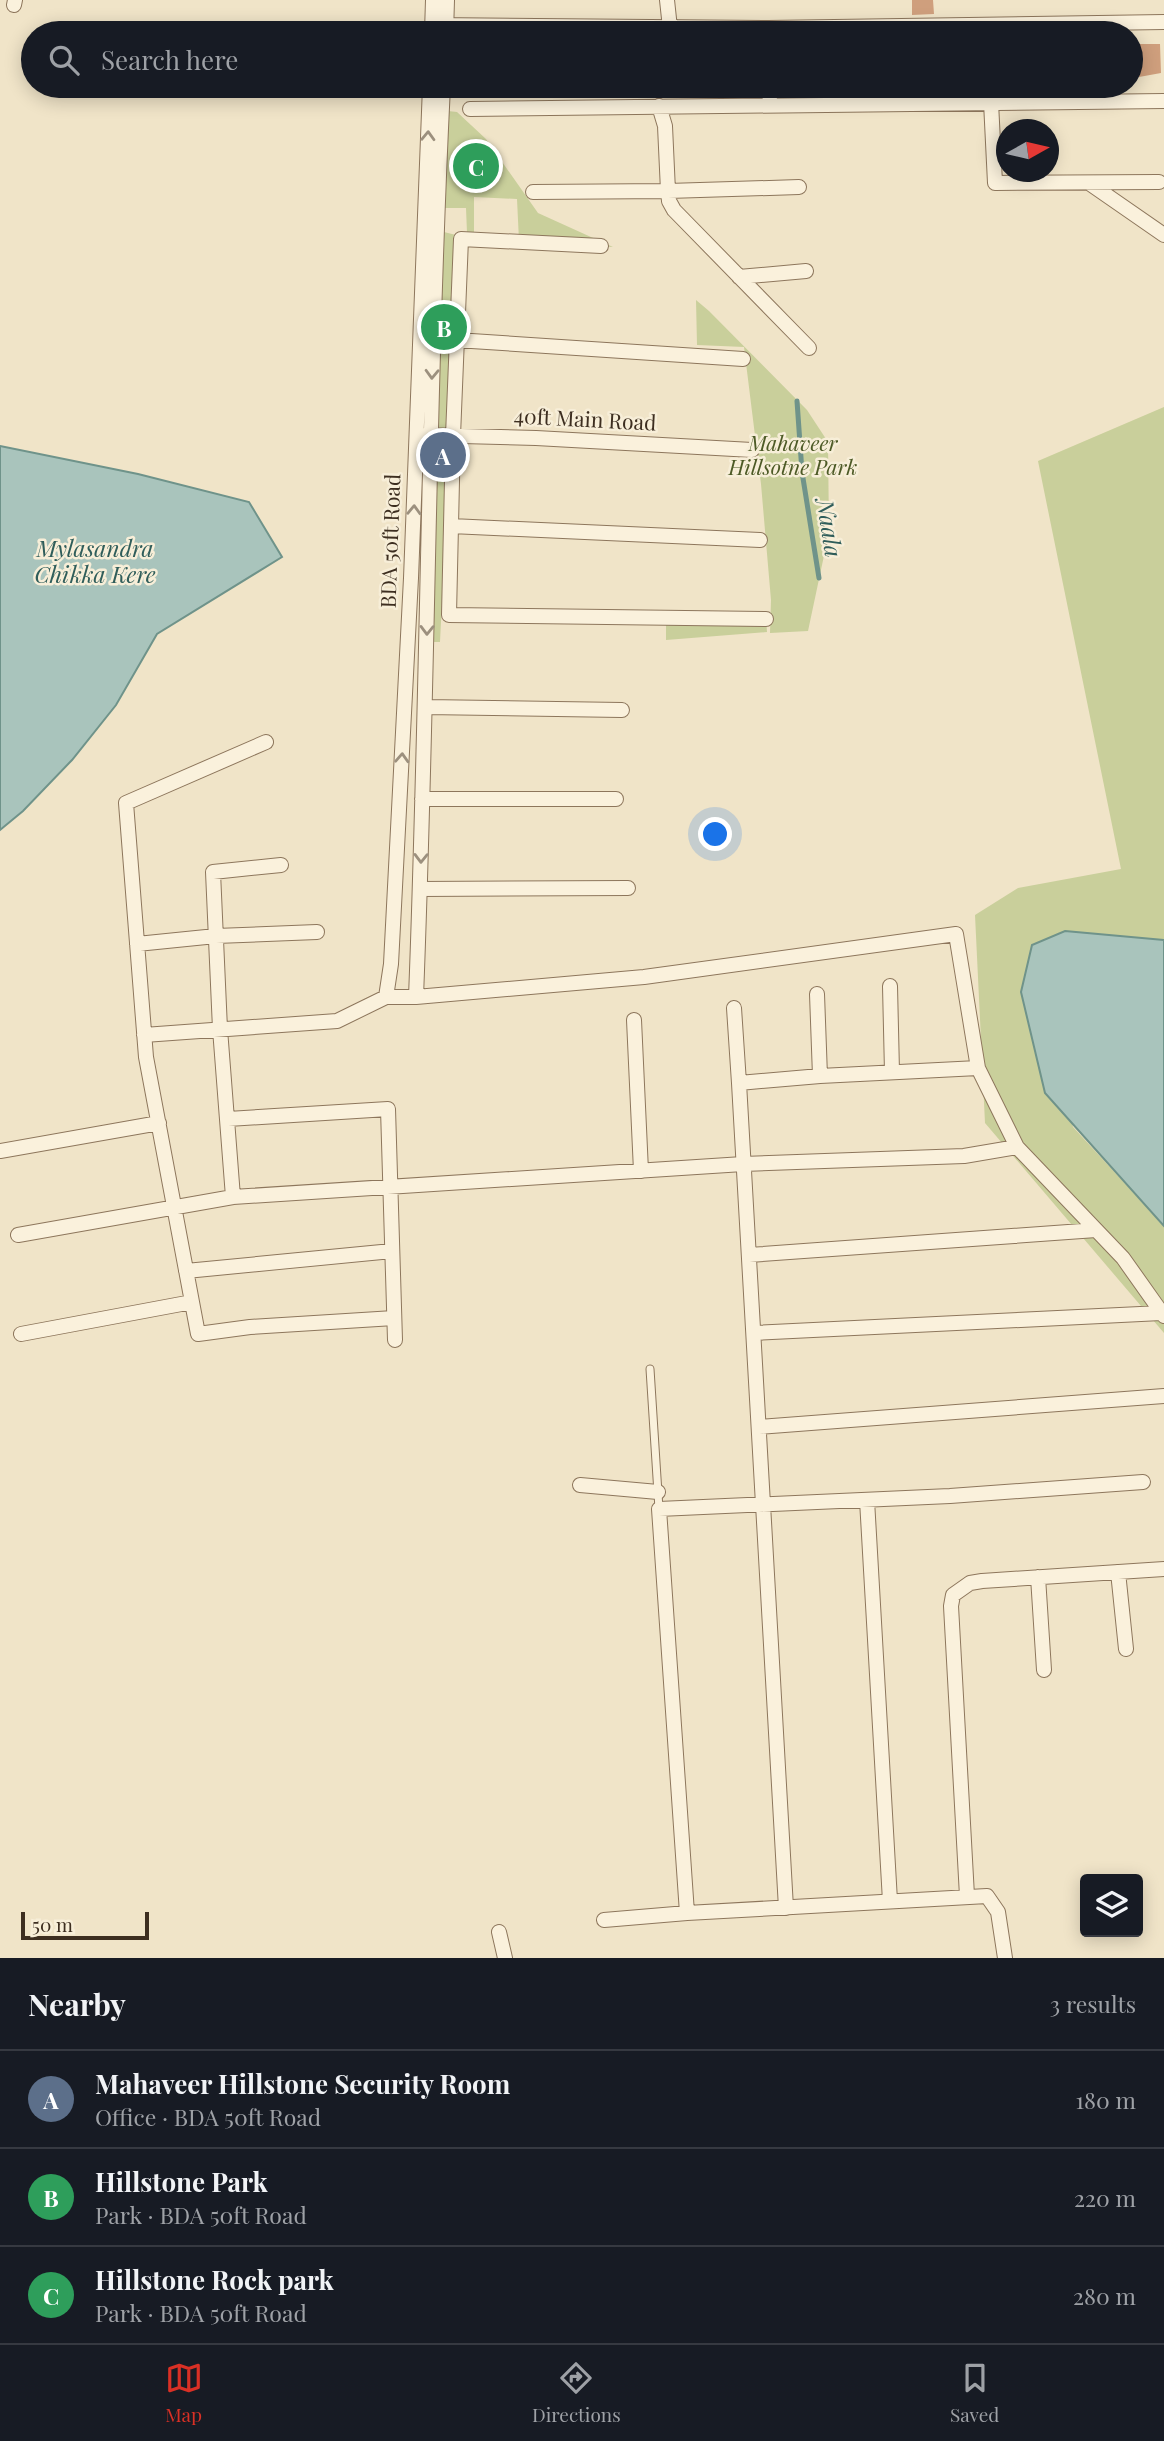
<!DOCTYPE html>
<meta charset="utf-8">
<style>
body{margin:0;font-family:"Playfair Display",serif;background:#242831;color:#f1f3f6}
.controls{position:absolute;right:21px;bottom:21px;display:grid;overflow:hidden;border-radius:7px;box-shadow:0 4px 18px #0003}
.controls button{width:63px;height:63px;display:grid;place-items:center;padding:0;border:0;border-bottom:2px solid #363941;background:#171b24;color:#f1f3f6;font:35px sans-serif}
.compass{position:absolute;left:996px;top:119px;width:63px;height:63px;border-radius:50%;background:#171b24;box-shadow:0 4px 18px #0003;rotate:82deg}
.scale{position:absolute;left:21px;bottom:18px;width:128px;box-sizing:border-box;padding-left:7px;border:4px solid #3d2e20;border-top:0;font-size:19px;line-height:24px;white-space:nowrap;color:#3d2e20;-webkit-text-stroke:5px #f7eed8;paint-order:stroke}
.you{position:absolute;left:716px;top:835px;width:24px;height:24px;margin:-18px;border:5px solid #fff;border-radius:50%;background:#1a73e8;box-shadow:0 0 0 10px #1a73e833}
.badge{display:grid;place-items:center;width:46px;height:46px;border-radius:50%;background:#d93025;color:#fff;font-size:23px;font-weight:700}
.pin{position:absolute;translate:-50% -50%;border:4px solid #fff;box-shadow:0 2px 7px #0006}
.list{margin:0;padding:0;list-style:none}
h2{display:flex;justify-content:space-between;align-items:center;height:91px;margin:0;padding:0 28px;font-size:30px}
h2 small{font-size:23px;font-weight:400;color:#9ea1a6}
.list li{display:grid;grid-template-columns:46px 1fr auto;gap:21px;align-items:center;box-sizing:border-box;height:98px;padding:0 28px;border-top:2px solid #363941}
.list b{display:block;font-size:26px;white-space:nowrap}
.list p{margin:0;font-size:23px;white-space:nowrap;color:#9ea1a6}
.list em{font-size:23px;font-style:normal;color:#9ea1a6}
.icon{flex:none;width:38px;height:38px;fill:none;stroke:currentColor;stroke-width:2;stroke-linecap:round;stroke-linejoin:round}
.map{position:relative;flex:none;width:1164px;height:1958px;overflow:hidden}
.search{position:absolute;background:#171b24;box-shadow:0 4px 18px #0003;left:21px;right:21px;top:21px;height:77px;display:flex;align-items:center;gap:18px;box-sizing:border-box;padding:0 24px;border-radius:38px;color:#9ea1a6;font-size:26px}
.sheet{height:385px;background:#171b24}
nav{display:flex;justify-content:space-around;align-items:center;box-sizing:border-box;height:98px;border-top:2px solid #363941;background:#171b24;font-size:19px;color:#9ea1a6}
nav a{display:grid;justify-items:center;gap:4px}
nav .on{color:#d93025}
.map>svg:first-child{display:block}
</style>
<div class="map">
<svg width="1164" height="1958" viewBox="0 0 1164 1958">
<rect width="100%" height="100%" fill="#f0e4c8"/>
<path fill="#c9cf9b" d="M448 111 457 112 486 139 538 213 613 247 519 241 517 199 474 197V234L467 233 466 208H445Z
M444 232 456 235 453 436 430 435Z
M696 300 709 311 807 410 828 442 829 532 808 631 770 633 771 600 761 484 744 347 697 345Z
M1164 407V940L1065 932 1032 945 1073 1127 1164 1226V1333L985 1123 975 915 1018 888 1121 869 1038 461Z
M437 461H449L440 642H430Z
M766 619 767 632 666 640V622Z"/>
<path fill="#a9c4bc" stroke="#6f938a" stroke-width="2" d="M0 446 138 474 249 502 282 557 157 634 116 705 72 760 23 811 0 830Z
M1065 931 1164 940V1226L1045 1093 1021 992 1032 945Z"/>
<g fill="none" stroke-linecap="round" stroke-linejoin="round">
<path stroke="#6f938a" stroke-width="5" d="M797 401 802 472 819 578"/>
</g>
<path fill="#cf9f7d" d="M912 0H933L934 14 912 15Z
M1136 44H1160L1161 73 1139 77Z
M972 86H993V98L973 99Z"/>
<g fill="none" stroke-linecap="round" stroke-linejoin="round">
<defs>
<path id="lane" d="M650 1369 659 1509"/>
<path id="street" d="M667 0 670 28
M14 5 15 0
M433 25 768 28 1164 22
M432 32 433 0
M446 33 447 0
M769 86 770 105
M991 102 995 183 1159 182
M659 106 665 126 668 191 669 201 674 210 809 348
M470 109 1164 101
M1089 183 1164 235
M533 192 668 191 799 187
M601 246 461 239 453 436 449 615 766 619
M739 277 806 271
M456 340 743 359
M422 435 536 438 752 450
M451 526 760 540
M426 707 622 710
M266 742 126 803 146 1057 198 1334 250 1327 394 1318
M422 799H616
M281 865 213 872 220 1029 233 1197 743 1164 964 1156 1017 1147
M420 889 628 888
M137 944 216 936 317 932
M890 986 892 1072
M817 994 820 1076
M386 997 391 964 411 578 430 86
M416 997C428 693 428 389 443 86
M734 1008 739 1083
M634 1020 641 1171
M144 1035 337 1021 386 997H416L644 977 956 934 978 1068 1017 1147 1123 1258 1164 1316
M228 1119 388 1109 395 1340
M0 1151 159 1123
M18 1235 233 1197
M749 1255 1096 1230
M186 1271 392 1251
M754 1333 1161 1313
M21 1334 192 1302
M759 1427 1164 1396
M580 1485 658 1492
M867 1500 890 1901
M1118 1572 1126 1649
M1038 1577 1044 1670
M967 1896 951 1606 953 1595 970 1583 982 1581 1164 1569
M786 1908 739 1083 820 1076 978 1068
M604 1920 687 1913
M499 1932 505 1958
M1005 1958 998 1912 987 1896 687 1913 659 1509 950 1496 1143 1482"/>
</defs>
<use href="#lane" stroke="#8d765c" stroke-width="9"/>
<use href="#street" stroke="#8d765c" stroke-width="16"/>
<use href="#lane" stroke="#faf1dc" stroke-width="7"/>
<use href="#street" stroke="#faf1dc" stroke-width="14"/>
</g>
<defs><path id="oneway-chevron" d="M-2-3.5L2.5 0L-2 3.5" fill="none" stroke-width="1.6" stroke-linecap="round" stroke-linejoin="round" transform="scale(1.75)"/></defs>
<g stroke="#9c907e">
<use href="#oneway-chevron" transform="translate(428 136) rotate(-88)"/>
<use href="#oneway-chevron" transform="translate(432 374) rotate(92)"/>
<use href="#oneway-chevron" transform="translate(414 510) rotate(-88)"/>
<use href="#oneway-chevron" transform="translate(427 630) rotate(91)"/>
<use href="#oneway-chevron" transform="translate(402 758) rotate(-87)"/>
<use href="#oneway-chevron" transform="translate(421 858) rotate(91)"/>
</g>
<g text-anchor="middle" stroke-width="5" stroke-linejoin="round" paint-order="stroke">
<g font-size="21" fill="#3d2e20" stroke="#f7eed8">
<text transform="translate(585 420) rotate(3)" y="7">40ft Main Road</text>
<text transform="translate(391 541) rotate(-88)" y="7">BDA 50ft Road</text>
</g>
<g font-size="21" font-style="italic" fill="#4d5a26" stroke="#f7eed8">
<text x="793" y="451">Mahaveer<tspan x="793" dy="24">Hillsotne Park</tspan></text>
</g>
<g font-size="23" font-style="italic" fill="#2f5d5a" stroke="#f7eed8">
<text transform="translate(829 528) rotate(81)" y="8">Naala</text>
<text x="95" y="557">Mylasandra<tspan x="95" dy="26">Chikka Kere</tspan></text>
</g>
</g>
</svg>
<div class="controls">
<button><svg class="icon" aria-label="layers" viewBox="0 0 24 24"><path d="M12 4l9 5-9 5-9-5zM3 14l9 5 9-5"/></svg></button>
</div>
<svg class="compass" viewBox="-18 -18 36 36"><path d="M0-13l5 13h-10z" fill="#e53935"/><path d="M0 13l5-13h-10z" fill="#9ea1a6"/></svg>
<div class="scale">50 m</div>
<div class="you"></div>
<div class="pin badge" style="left:443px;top:455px;background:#5c6f8a">A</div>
<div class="pin badge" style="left:444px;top:327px;background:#2e9e5b">B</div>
<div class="pin badge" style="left:476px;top:166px;background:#2e9e5b">C</div>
<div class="search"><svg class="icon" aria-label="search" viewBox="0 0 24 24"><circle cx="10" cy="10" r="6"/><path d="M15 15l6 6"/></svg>Search here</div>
</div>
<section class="sheet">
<h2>Nearby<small>3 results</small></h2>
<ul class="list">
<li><span class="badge" style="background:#5c6f8a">A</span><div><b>Mahaveer Hillstone Security Room</b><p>Office · BDA 50ft Road</p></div><em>180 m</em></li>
<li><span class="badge" style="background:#2e9e5b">B</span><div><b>Hillstone Park</b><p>Park · BDA 50ft Road</p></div><em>220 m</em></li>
<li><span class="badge" style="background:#2e9e5b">C</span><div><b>Hillstone Rock park</b><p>Park · BDA 50ft Road</p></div><em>280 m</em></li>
</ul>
</section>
<nav>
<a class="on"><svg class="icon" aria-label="map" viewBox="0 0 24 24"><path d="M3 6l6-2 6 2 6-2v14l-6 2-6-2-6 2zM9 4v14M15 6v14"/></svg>Map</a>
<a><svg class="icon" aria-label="directions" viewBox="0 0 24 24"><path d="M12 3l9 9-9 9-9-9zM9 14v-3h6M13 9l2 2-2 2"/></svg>Directions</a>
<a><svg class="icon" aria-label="saved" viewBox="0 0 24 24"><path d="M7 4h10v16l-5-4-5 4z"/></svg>Saved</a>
</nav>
